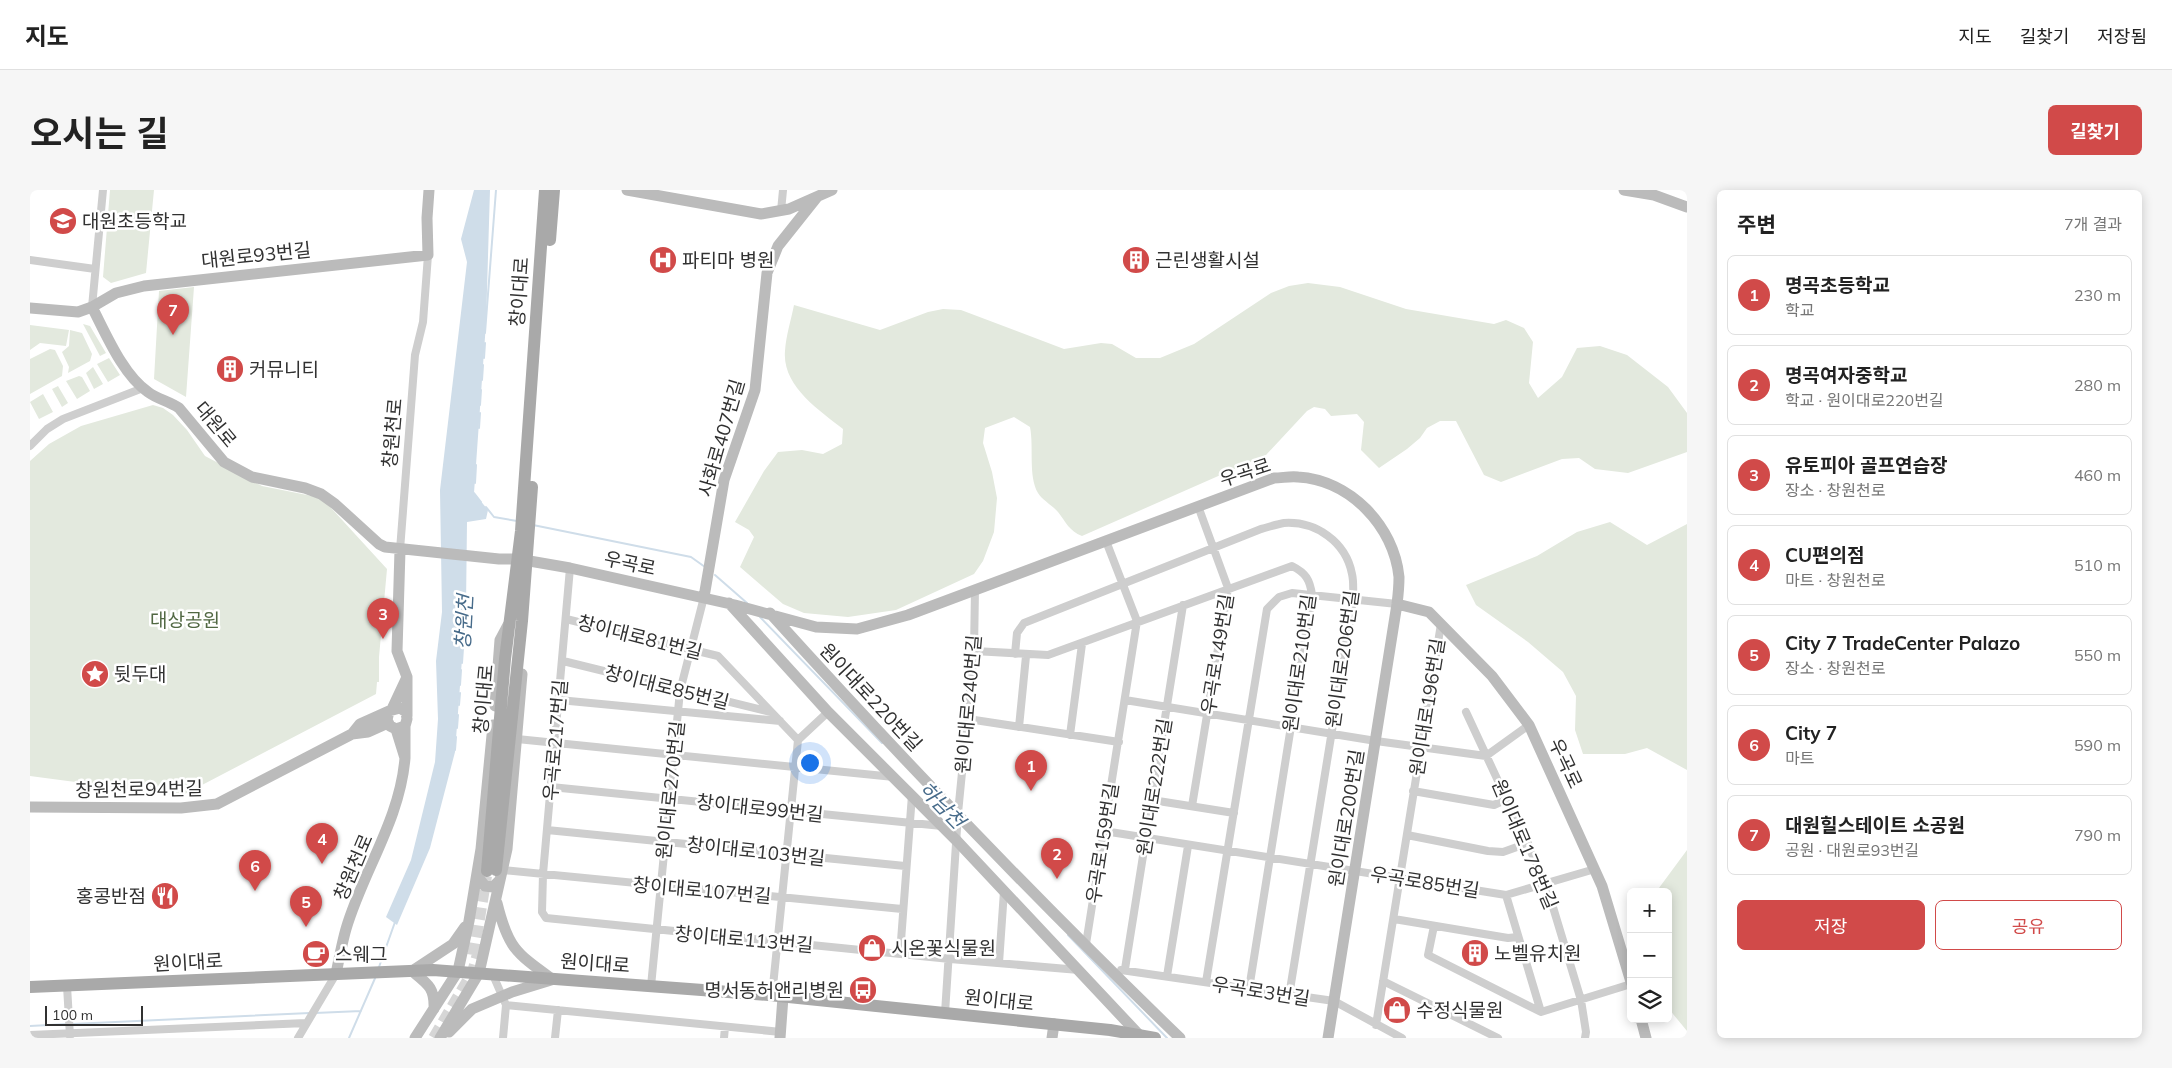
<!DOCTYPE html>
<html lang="ko">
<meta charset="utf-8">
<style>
body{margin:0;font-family:Mulish,"Noto Sans KR",sans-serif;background:#f6f6f6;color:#222}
.controls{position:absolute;right:15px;bottom:15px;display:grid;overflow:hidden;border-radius:8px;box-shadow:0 2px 12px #0003}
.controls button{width:45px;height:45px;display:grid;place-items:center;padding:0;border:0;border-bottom:1px solid #e0e0e0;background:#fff;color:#222;font:25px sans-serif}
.scale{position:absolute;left:15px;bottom:12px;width:98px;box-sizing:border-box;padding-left:5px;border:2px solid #313131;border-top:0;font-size:14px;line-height:18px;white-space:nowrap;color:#313131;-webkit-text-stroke:4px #fff;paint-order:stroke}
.you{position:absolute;left:779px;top:572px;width:18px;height:18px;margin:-12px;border:4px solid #fff;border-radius:50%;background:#1a73e8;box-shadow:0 0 0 8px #1a73e833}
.badge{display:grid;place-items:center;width:32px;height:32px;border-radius:50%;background:#d14a49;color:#fff;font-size:16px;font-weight:700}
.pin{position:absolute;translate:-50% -41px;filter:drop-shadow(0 1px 2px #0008)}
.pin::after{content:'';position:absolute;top:26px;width:18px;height:15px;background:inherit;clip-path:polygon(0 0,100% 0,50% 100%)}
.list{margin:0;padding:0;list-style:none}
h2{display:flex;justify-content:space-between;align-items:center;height:65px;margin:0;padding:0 20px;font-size:21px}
h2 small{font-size:16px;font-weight:400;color:#767676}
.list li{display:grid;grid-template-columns:32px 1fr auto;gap:15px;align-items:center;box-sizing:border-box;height:80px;margin:0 10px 10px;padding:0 10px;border:1px solid #e0e0e0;border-radius:8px}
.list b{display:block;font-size:19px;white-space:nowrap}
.list p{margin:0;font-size:16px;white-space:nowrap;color:#767676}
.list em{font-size:16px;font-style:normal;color:#767676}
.actions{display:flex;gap:10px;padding:15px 20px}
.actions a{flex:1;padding:11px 0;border:1px solid #d14a49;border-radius:8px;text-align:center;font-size:18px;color:#d14a49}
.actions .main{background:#d14a49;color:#fff}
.icon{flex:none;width:28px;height:28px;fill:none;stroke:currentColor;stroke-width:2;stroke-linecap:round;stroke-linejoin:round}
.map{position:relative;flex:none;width:1657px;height:848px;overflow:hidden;border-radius:8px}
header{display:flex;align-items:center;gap:30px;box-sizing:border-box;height:70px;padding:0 25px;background:#fff;border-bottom:1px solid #e0e0e0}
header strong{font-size:24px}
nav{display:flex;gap:28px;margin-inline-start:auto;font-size:18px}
.intro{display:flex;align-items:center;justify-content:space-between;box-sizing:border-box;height:120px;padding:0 30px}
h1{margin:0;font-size:35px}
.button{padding:12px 22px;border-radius:8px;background:#d14a49;color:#fff;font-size:18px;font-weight:700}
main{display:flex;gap:30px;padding:0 30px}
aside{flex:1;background:#fff;border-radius:8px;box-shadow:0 2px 12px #0003}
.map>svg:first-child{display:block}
</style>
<header>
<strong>지도</strong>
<nav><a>지도</a><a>길찾기</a><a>저장됨</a></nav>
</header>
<div class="intro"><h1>오시는 길</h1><a class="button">길찾기</a></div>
<main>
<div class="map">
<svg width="1657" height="848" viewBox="0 0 1657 848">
<rect width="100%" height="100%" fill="#fff"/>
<path fill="#e3e9de" d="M80 0H124L116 83 81 93 73 87Z
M1278 93 1310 97 1376 119 1464 134 1476 130 1494 138 1503 152 1499 193 1508 208 1532 187 1547 158 1570 156 1597 165 1638 197 1657 223V262L1598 283 1565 279 1549 268 1532 269 1471 292 1454 285 1426 231H1410L1397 238 1390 248 1377 259 1349 278 1331 260 1334 232 1327 224 1301 226 1295 219 1284 217 1277 221 1236 265 1052 346C1039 341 1036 332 1028 322 1022 315 1012 310 1008 303 998 286 1004 257 1000 237L984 227 955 238 953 253 962 282 967 308 964 342 953 371 944 384 866 420 818 427 774 423 753 414 710 377 724 347 719 340 705 332 734 281 748 262 772 260 793 264 812 254 813 239C789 220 752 196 755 161 756 146 761 130 764 115L850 140 898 122 913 119 931 120 1034 159 1071 153 1082 154 1106 168H1130L1164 154 1241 103 1259 96Z
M164 97 156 207 124 189 129 101Z
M53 134 60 136 76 163 70 166Z
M0 135 39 140 36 156 10 153 0 160Z
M40 140 52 143 62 164 60 171 38 183 39 177 32 162 39 156Z
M20 159 25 160 33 176 32 186 0 204V169Z
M79 168 90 185 78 192 67 174Z
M63 177 73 194 64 199 56 183Z
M49 186 52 187 60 201 47 209 36 191Z
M28 196 38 213 32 217 22 199Z
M13 204 23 222 9 229 0 212Z
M123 215 133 218 143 225 157 240 175 266 232 296 292 308 357 379 349 467V492H347L346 504 151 606 0 586V271L19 254 51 236Z
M1580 332 1617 355 1657 334V580L1617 558 1595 564H1553L1545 540 1546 506 1533 482 1498 452 1446 415 1436 395 1507 366 1547 342Z
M1657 660V841L1643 824 1638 816V702H1626Z"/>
<path fill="#cfdde9" d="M444 0H460L456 133 444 303 458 320 456 329 437 332 436 416 425 562 400 658 367 735 356 727 381 670 405 572 408 529 406 471 412 422 410 300 437 72 431 49Z"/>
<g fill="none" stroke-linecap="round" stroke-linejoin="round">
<path stroke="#cfdde9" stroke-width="2" d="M455 143 466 0
M454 168 455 153
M452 190 453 175
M450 215 451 200
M449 238 450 223
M445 293 446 275
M444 303 451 312
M456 317 464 327 487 331
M503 335 661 367 675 377
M685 385 717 413
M730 427 852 553
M435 428 436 415
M433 450 434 435
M432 473 433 458
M430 495 431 480
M429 515 430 503
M427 538 428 525
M425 560 426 547
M1038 745 1137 848
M349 777 365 732
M285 823 331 821
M42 834 280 823
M0 836 38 834
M319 848 346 786"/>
<path stroke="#d6d6d6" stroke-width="12" stroke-dasharray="12 6" stroke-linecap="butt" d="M443 765 456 686
M404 848 443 782 450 757"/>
<path stroke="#cecece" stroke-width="8" d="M751 21 753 0
M0 70 65 79
M62 117 73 0
M0 256 17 239 33 229 113 198
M370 360 385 165 393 132 398 65
M540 378 513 684 512 722 516 728 920 769 1049 780
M536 429 688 466 768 550
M944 461 1018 465 1262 376C1276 383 1280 390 1282 405L1219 799
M985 464 987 443 994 433 1231 339C1239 337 1247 334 1254 333 1286 331 1316 352 1322 384 1324 392 1323 402 1323 411L1259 806
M533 471 741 522
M529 510 750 531
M1095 510 1346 551 1456 566 1499 535
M1436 522 1516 694 1551 810 1556 842 1555 848
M938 529 1089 552
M989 537 996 466
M1040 545 1052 454
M487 549 864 587
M521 597 912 636
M1383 601 1464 615 1477 609
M1122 610 1204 623
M1162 616 1198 398 1168 316
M517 640 875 676
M1074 641 1476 705 1565 679
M1377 645 1458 661 1473 662 1498 653
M473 680 872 719
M1476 705 1511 822
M1364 729 1478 748 1488 747
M1404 736 1398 765 1511 822 1601 794
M1056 754 1107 431 1076 351
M870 764 882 605
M969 773 974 701
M1095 779 1153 415
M1091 780 1304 811 1372 848
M463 785 476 815 473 848
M1137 786 1158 656
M1353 791 1468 848
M1176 792 1237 419 1249 407 1262 403 1367 414
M37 796 40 846
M621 796 650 501 674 407
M742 806 768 550 798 522
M476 815 751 842
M915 823 928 623 944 461 945 399
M1346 835 1411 434
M0 845 276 833
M268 848 306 784
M525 848 528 820
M694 848 695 837"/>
<path stroke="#bbb" stroke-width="11" d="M597 0 731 24 759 19 802 0
M1594 0 1624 5 1657 17
M62 117C76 144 93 185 118 202 127 209 139 211 149 218L194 272 222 287 275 298 291 304 305 314 349 354 355 357 469 369H488L540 378 705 415 786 437 827 439 878 425 1244 288C1252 288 1260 286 1268 287 1320 290 1364 336 1369 387 1369 396 1368 406 1367 414L1298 848
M0 118 48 122 62 117 86 103 114 96 398 65 397 28 399 0
M370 360 367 461 377 487
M674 407 694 290 725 200 737 83 748 56 787 7
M699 413 798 522 927 651 1112 848
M1367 414 1399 422 1462 486 1499 535 1572 696 1601 792
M740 423C872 569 1009 712 1150 848
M465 516 470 450 478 435
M362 519 377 487V526
M358 533 338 542 322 544 330 534 359 521
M366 539 375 536 377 529 376 522 370 518 359 521 357 530 360 536 366 539 375 568V536
M0 617 151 618 187 614 322 544
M447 686 455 696 463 697 470 690
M467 713C478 758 486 763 522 789
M306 784C309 769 312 753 316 739 333 681 370 630 375 568
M404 819C405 798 398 794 382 781L423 754 435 737
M1611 829 1616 848
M419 842 442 819 482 802 521 790
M385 848 428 781 439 731 451 659 463 535
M410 848 449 783 477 659 492 484
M750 848 753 807
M1022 848 1024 834"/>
<path stroke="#a9a9a9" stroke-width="12" d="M520 50 524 0
M466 680 492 431 502 297
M457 681 475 469 491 341 515 0
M0 797 403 780 739 805 1080 840 1125 848"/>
</g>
<defs>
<symbol id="school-disc" viewBox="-11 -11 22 22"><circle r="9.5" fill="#d14a49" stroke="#fff"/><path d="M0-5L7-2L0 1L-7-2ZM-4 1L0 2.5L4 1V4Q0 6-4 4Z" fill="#fff"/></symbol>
<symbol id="hospital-disc" viewBox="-11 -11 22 22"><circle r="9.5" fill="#d14a49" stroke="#fff"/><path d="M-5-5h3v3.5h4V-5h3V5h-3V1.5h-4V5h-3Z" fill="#fff"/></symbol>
<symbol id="building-disc" viewBox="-11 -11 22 22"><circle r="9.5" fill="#d14a49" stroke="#fff"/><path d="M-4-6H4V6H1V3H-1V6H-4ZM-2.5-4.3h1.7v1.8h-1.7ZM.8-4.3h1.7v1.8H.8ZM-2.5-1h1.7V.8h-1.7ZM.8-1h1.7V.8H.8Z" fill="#fff"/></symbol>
<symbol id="sight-disc" viewBox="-11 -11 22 22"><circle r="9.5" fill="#d14a49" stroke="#fff"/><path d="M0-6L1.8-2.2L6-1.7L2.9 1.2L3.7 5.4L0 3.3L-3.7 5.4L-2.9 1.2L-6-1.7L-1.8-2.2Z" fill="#fff"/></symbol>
<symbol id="restaurant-disc" viewBox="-11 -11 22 22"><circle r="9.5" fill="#d14a49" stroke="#fff"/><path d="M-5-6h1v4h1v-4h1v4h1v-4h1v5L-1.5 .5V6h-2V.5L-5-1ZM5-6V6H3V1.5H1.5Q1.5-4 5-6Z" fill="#fff"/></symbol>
<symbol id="shop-disc" viewBox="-11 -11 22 22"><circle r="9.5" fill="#d14a49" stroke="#fff"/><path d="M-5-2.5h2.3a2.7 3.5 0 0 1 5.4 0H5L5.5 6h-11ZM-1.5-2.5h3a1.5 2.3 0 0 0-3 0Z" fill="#fff"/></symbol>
<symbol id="cafe-disc" viewBox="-11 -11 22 22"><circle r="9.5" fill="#d14a49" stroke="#fff"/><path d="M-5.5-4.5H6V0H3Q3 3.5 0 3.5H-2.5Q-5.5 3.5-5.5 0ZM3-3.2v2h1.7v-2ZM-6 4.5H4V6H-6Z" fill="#fff"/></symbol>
<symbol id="bus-disc" viewBox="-11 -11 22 22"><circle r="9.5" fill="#d14a49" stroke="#fff"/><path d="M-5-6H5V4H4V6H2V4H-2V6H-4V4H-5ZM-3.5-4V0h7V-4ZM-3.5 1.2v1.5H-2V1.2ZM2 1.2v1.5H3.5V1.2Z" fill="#fff"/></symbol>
</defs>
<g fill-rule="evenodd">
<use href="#school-disc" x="17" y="15" width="32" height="32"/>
<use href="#hospital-disc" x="617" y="54" width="32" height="32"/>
<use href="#building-disc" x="1090" y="54" width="32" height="32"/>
<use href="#building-disc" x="184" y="163" width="32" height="32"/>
<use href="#sight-disc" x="49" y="468" width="32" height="32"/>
<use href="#restaurant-disc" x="119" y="690" width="32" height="32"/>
<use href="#shop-disc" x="826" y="742" width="32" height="32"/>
<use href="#building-disc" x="1429" y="747" width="32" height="32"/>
<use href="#cafe-disc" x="270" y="748" width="32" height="32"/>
<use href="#bus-disc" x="817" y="784" width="32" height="32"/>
<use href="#shop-disc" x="1351" y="804" width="32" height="32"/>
</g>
<g text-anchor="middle" stroke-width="5" stroke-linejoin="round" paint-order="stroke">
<g font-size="19" fill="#313131" stroke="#fff" text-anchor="start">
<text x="52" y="38">대원초등학교</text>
<text x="652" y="77">파티마 병원</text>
<text x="1125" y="77">근린생활시설</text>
<text x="219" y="186">커뮤니티</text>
<text x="84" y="491">뒷두대</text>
<text x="116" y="713" text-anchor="end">홍콩반점</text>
<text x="861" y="765">시온꽃식물원</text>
<text x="1464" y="770">노벨유치원</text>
<text x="305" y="771">스웨그</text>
<text x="814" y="807" text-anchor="end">명서동허앤리병원</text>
<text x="1386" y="827">수정식물원</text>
</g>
<g font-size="19" fill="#313131" stroke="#fff">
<text transform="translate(226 65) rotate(-6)" y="7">대원로93번길</text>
<text transform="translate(489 102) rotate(-86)" y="7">창이대로</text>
<text transform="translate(186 234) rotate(50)" y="7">대원로</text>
<text transform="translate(362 243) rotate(-85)" y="7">창원천로</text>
<text transform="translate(691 248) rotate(-74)" y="7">사화로407번길</text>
<text transform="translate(1215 282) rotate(-18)" y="7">우곡로</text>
<text transform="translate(600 373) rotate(12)" y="7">우곡로</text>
<text transform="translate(610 447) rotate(14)" y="7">창이대로81번길</text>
<text transform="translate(1187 464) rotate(-81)" y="7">우곡로149번길</text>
<text transform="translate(1312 469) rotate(-82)" y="7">원이대로206번길</text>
<text transform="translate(1269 473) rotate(-82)" y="7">원이대로210번길</text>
<text transform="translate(637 497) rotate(14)" y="7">창이대로85번길</text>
<text transform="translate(841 507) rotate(47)" y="7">원이대로220번길</text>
<text transform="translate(453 509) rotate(-85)" y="7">창이대로</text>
<text transform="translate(938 514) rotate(-85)" y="7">원이대로240번길</text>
<text transform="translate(1397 517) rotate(-81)" y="7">원이대로196번길</text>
<text transform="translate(525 550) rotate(-85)" y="7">우곡로217번길</text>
<text transform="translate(1536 573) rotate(65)" y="7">우곡로</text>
<text transform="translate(1124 597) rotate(-81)" y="7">원이대로222번길</text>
<text transform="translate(109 599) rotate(-1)" y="7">창원천로94번길</text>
<text transform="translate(640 600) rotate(-84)" y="7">원이대로270번길</text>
<text transform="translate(730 618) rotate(6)" y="7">창이대로99번길</text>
<text transform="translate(1316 628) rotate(-81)" y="7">원이대로200번길</text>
<text transform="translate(1072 653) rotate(-81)" y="7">우곡로159번길</text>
<text transform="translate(1495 654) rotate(67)" y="7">원이대로178번길</text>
<text transform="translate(726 661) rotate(6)" y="7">창이대로103번길</text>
<text transform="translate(323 677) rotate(-67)" y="7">창원천로</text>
<text transform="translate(1395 692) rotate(9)" y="7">우곡로85번길</text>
<text transform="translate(672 700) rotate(5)" y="7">창이대로107번길</text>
<text transform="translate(714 749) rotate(5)" y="7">창이대로113번길</text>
<text transform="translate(158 772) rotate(-3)" y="7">원이대로</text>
<text transform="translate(565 773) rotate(4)" y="7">원이대로</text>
<text transform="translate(1231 801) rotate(9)" y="7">우곡로3번길</text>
<text transform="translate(969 810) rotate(6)" y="7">원이대로</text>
</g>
<g font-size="19" fill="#516843" stroke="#fff">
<text x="155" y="437">대상공원</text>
</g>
<g font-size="20" font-style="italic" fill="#476b8a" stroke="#fff">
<text transform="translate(434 432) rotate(-87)" y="7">창원천</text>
<text transform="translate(912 615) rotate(46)" y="7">하남천</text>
</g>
</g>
</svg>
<div class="controls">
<button>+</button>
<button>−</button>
<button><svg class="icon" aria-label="layers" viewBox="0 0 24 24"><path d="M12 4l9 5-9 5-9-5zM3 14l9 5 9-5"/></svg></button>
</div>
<div class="scale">100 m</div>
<div class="you"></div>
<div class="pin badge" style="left:1001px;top:601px">1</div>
<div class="pin badge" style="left:1027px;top:689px">2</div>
<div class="pin badge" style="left:353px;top:449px">3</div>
<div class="pin badge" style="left:292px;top:674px">4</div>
<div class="pin badge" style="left:276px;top:737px">5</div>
<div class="pin badge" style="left:225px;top:701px">6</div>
<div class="pin badge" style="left:143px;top:145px">7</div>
</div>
<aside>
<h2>주변<small>7개 결과</small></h2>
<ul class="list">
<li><span class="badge">1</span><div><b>명곡초등학교</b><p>학교</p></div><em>230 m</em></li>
<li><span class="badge">2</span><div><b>명곡여자중학교</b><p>학교 · 원이대로220번길</p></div><em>280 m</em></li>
<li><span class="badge">3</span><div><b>유토피아 골프연습장</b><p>장소 · 창원천로</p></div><em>460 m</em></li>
<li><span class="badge">4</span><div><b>CU편의점</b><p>마트 · 창원천로</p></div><em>510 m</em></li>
<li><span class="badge">5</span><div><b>City 7 TradeCenter Palazo</b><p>장소 · 창원천로</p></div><em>550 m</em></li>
<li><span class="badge">6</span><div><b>City 7</b><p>마트</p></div><em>590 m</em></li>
<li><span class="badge">7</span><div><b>대원힐스테이트 소공원</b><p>공원 · 대원로93번길</p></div><em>790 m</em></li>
</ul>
<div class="actions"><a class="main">저장</a><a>공유</a></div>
</aside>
</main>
